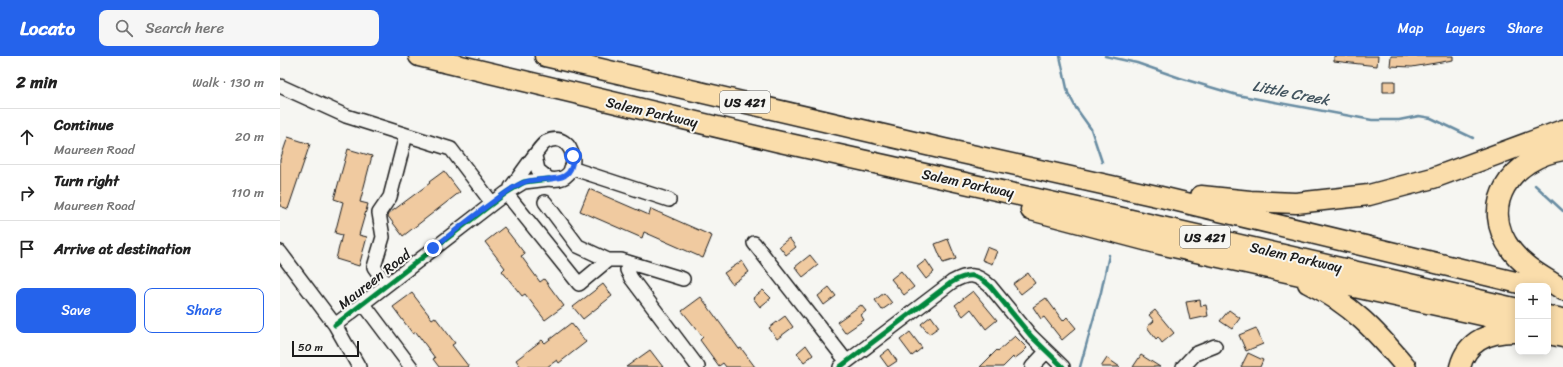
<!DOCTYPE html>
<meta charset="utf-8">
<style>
body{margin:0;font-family:Sriracha,sans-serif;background:#f6f6f6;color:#222}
.controls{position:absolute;right:12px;bottom:12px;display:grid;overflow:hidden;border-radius:8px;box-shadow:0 2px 10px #0003}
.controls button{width:36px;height:36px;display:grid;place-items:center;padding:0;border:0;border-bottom:1px solid #e0e0e0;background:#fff;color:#222;font:20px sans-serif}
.scale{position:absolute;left:12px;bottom:10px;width:67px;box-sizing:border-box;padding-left:4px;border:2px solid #1c1c1c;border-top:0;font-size:11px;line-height:14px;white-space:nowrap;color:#1c1c1c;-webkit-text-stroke:3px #f6f6f2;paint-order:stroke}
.stop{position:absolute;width:12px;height:12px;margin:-9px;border:3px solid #2563eb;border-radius:50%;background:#fff}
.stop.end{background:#2563eb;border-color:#fff;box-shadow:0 1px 4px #0008}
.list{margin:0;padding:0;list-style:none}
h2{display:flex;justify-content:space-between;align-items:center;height:52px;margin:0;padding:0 16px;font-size:17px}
h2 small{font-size:13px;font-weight:400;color:#767676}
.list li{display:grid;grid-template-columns:26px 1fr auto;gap:12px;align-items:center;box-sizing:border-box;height:56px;padding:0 16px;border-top:1px solid #e0e0e0}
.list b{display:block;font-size:15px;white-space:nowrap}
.list p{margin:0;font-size:13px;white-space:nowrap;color:#767676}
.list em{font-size:13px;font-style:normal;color:#767676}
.actions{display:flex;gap:8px;padding:12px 16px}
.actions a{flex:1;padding:9px 0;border:1px solid #2563eb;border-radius:8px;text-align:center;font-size:14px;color:#2563eb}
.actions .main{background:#2563eb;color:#fff}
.icon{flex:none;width:22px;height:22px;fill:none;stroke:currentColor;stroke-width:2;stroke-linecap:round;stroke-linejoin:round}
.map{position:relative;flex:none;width:1283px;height:311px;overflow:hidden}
header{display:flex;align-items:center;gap:24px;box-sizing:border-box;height:56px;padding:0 20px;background:#2563eb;color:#fff}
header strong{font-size:19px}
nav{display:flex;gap:22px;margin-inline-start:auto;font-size:14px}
.search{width:280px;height:36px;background:#f6f6f6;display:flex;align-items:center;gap:10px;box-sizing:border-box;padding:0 14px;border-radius:8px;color:#767676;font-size:15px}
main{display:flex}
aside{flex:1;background:#fff}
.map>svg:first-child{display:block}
</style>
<header>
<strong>Locato</strong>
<div class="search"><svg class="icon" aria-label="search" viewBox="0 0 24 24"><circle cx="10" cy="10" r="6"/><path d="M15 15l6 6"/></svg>Search here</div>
<nav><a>Map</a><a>Layers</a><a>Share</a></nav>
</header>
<main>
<aside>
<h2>2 min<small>Walk · 130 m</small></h2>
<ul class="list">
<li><svg class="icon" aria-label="ahead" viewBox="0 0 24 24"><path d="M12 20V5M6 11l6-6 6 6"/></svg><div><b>Continue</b><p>Maureen Road</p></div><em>20 m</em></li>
<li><svg class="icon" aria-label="right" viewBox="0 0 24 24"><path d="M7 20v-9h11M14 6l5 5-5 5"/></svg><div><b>Turn right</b><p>Maureen Road</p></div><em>110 m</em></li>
<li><svg class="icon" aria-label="arrive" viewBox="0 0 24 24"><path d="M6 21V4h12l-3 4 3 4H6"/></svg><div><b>Arrive at destination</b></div></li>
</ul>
<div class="actions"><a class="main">Save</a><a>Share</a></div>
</aside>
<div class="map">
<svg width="1283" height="311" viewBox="0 0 1283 311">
<rect width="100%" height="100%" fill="#f6f6f2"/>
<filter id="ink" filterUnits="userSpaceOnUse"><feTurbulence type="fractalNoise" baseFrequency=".025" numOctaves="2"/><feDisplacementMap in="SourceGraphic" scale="8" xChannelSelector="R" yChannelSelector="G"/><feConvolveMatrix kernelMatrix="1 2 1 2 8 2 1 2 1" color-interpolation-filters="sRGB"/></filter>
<g filter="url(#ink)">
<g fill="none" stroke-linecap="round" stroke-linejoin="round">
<path stroke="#688ca2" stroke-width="2.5" d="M780 0 788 37 796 52 811 73 822 106
M825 0 857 7 900 22 957 39 1092 64H1119L1139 60 1151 62 1193 82
M1255 129 1283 155
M800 311 821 236 829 199"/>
</g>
<path fill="#f0caa0" stroke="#1c1c1c" d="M1054 0H1098L1097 10 1054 5Z
M1111 0H1173V4L1132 11 1110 10Z
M1103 25H1115V36H1103Z
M8 81 30 88 8 153 0 150V104Z
M68 93 92 100 80 146 88 148 79 179 87 181 79 210 56 203 62 179 55 177 63 146 54 143Z
M164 115 180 136 123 180 107 159 150 127 149 126Z
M309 133 369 159 371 153 432 180 423 202 364 176 362 182 300 155Z
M224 171 245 198 241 200 260 226 264 223 284 250 265 264 245 238 242 240 222 215 225 212 205 186Z
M509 182 516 191 506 199 499 190Z
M668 183 676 203 663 207 655 188Z
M707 191 717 195 712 208 702 204Z
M530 199 538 209 523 221 515 211Z
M646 204 654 216 646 223 637 211Z
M462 205 469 216 452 228 444 217Z
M621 215 634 231 624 239 611 223Z
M748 217 755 227 741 238 733 228Z
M323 228 332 240 303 263 293 251Z
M549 231 556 240 544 249 538 240Z
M483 234 491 242 480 251 473 242Z
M693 235 717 264 706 273 691 253 683 260 675 249Z
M132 237 152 263 155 261 175 287 172 289 189 311H159L153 303 155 302 136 276 133 278 113 251Z
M604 237 612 247 602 254 595 244Z
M421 241 459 293 461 292 475 311H446L443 307 439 310 420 284 423 281 402 255Z
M766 242 783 265 787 261 796 272 782 284 764 261 761 263 753 251Z
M920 244 921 250 926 249 928 260 910 264 906 246Z
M581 249 586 255 581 259 584 264 565 277 557 266Z
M875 254 894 277 882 287 878 281 876 283 867 271 874 265 869 259Z
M949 254 960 262 952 273 940 265Z
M505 260 513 271 497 283 489 272Z
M651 260 659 271 649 278 641 268Z
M291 267 306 286 279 307 277 304 267 311H241L236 304 262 284 265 287Z
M976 272 983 288 966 295 959 279Z
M630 276 642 292 632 300 620 284Z
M735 280 747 292 742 297 734 303 733 301 723 311H700L717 294 718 295Z
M526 289 533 299 524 306 517 297Z
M609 293 617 305 608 311 600 300Z
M370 294 383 311H346Z
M968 297 983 304 980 311H961Z
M861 299 880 311H853Z
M827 302 840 311H821Z"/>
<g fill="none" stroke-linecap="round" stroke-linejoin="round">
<defs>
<path id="minor" d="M0 30 66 60 171 93 212 147
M291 112 389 144
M231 131C238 123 260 89 266 86 296 71 306 129 269 123L258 114 255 100
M226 137 299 228 328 204H341L403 223
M265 146 298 190 328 204
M474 187 567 306
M0 196 55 269 79 311
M348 206 347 214 351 222 418 311
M106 228 94 211 103 181 99 157 110 141 126 79
M83 247 131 311
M55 269 226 137 244 126 269 123
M560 311 672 226C688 217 696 217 710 230L751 280 783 311
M752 311 766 296
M903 311 915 298 935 290"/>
<path id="highway" d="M139 0 496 85 838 161 1238 253
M265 0 664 93 881 141 1252 230
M1283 94C1232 102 1197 149 1232 195 1246 213 1265 221 1283 234
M921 140 970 145 1016 147 1089 139 1153 122 1283 74
M751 154 880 188 1238 267
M1028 227C1071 248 1096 275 1126 311
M1268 260 1283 263
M1268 278 1283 281
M1180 311C1187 283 1212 275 1238 276"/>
</defs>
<use href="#minor" stroke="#1c1c1c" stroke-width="16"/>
<use href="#highway" stroke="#1c1c1c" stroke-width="23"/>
<use href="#minor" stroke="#f6f6f2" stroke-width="13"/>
<use href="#highway" stroke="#faddab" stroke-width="20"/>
<defs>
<path id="cycleway" d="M55 269 226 137 244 126 269 123
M560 311 672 226C688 217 696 217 710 230L751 280 783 311"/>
</defs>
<use href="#cycleway" stroke="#f6f6f2" stroke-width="8"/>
<use href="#cycleway" stroke="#00873e" stroke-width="5"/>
</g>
</g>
<g fill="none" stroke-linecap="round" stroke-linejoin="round" filter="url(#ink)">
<path stroke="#2563eb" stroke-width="5" d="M153 192C176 174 198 156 221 140 228 135 237 128 245 126 266 119 293 132 293 100"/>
</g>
<g text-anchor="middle" stroke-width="4" stroke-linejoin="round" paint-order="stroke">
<g fill="#f6f6f2" stroke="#5d5d5c" stroke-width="1">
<rect x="440" y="35" width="50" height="22" rx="3"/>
<rect x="900" y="170" width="50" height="22" rx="3"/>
</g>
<g font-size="13" font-weight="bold" fill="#1c1c1c">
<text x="465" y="51">US 421</text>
<text x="925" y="186">US 421</text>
</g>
<g font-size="14" fill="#1c1c1c" stroke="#f6f6f2">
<text transform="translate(372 56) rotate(13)" y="5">Salem Parkway</text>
<text transform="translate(688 127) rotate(12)" y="5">Salem Parkway</text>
<text transform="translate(1016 201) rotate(13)" y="5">Salem Parkway</text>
<text transform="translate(94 223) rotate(-38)" y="5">Maureen Road</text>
</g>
<g font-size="15" font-style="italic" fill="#42545f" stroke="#f6f6f2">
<text transform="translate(1011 37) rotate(11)" y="5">Little Creek</text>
</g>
</g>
</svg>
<div class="controls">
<button>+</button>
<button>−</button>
</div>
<div class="scale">50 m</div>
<div class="stop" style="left:293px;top:100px"></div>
<div class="stop end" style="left:153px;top:192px"></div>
</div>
</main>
